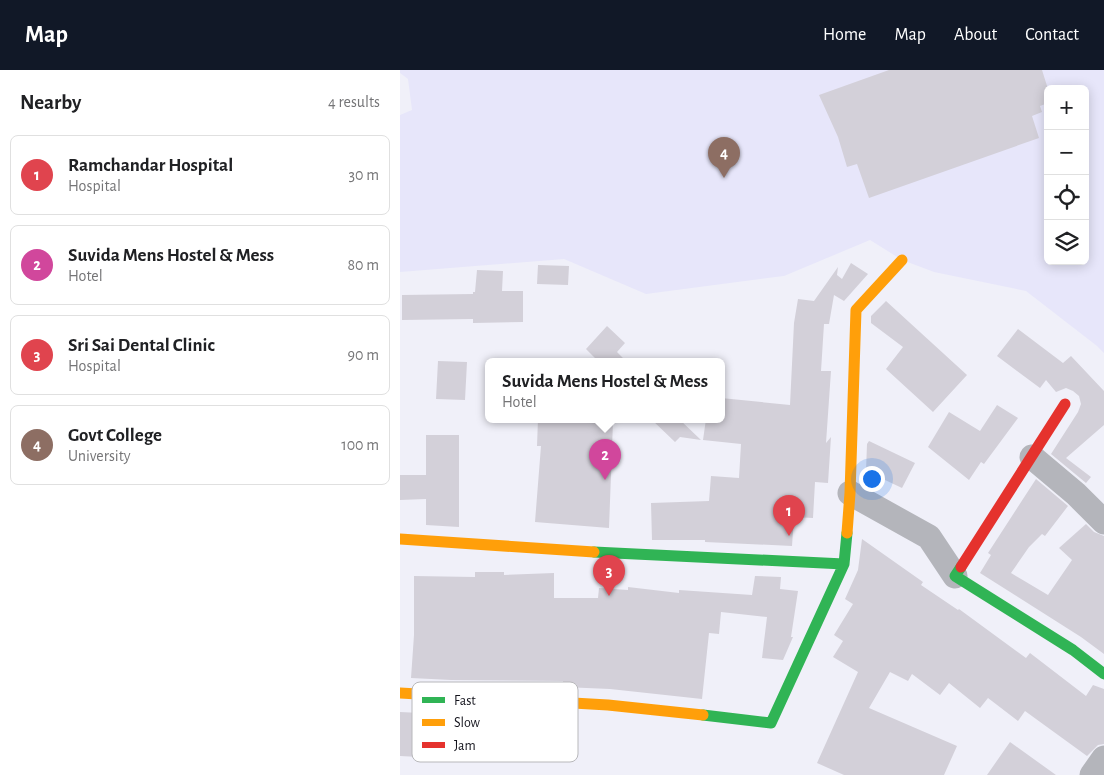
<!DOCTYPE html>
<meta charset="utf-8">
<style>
body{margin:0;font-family:"Alegreya Sans",sans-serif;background:#f2f2f2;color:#202124}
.controls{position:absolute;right:15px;top:15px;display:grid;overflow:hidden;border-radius:8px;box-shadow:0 2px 12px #0003}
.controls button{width:45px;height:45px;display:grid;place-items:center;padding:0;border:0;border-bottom:1px solid #e0e0e0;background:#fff;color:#202124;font:25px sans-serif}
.you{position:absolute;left:471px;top:408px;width:18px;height:18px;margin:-12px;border:4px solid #fff;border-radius:50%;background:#1a73e8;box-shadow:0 0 0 8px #1a73e833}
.badge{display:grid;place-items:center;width:32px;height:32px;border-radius:50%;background:#111827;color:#fff;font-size:16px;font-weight:700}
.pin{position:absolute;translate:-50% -41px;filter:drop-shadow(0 1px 2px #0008)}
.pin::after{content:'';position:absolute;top:26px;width:18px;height:15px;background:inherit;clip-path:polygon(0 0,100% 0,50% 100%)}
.popup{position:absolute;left:85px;top:288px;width:240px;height:65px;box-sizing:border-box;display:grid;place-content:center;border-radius:8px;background:#fff;filter:drop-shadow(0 1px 4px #0005);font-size:16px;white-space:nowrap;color:#757577}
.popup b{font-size:19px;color:#202124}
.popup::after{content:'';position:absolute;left:50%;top:100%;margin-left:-10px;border:10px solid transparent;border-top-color:#fff}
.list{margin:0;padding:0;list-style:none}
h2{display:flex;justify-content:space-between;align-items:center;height:65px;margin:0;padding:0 20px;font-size:21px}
h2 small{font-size:16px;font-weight:400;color:#757577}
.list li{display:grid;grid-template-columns:32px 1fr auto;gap:15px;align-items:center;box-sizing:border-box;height:80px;margin:0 10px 10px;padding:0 10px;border:1px solid #e0e0e0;border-radius:8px}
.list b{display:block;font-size:19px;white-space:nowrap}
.list p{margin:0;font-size:16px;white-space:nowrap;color:#757577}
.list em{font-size:16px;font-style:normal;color:#757577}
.icon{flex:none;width:28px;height:28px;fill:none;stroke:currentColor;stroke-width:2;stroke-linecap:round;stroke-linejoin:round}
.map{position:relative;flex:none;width:704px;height:705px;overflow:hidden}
header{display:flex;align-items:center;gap:30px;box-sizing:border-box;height:70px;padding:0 25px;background:#111827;color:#fff}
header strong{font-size:24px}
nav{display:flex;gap:28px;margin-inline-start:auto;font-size:18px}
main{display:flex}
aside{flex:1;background:#fff}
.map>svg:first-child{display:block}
</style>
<header>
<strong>Map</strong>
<nav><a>Home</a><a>Map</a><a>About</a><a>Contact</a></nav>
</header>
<main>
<aside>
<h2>Nearby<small>4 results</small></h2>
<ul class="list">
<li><span class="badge" style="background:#e0444e">1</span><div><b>Ramchandar Hospital</b><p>Hospital</p></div><em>30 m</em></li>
<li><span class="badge" style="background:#d1479c">2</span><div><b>Suvida Mens Hostel &amp; Mess</b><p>Hotel</p></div><em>80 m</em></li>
<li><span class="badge" style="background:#e0444e">3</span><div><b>Sri Sai Dental Clinic</b><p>Hospital</p></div><em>90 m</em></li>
<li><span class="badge" style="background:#8d6e63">4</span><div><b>Govt College</b><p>University</p></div><em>100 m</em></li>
</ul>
</aside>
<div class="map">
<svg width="704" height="705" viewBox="0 0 704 705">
<rect width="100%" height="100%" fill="#f0f0f9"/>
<path fill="#e7e6fa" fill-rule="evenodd" d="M0 0H704V283L697 276 626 221 534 202 502 190 470 170 384 206 246 224 164 189 0 202V45L12 40 8 9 0 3ZM648 19H685V191H648Z"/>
<path fill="#d3d0d9" d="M489 0H642L648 19V33L640 36 642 42 632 46 639 68 469 128 457 94 447 97 438 67 419 25Z
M451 193 468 204 444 231 434 225 429 254H424L421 301H431L426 373 431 367 428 413 415 412 413 448 394 447 392 476 305 472V470H252L251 433 309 431 311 406 339 408 341 374 303 370 306 349H321V328L390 335 394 253 398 229 414 231 438 197 437 205 442 209Z
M138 195 169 196 168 215 137 214Z
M77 200 103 201 102 221H123V252L73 253V249L2 250V225L73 224V222H75Z
M486 231 567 305 533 342 486 299 503 277 471 253V246Z
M207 256 225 273 217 282 226 291H198L186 279Z
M618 259 663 293 671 286 704 321V355L666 388 691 407 686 413 651 384 678 342 681 334 679 326 673 321 666 318 656 322 646 310 640 318 597 286Z
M38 291 67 292 65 330 36 329Z
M597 335 618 348 584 394 581 392 569 410 528 377 549 342 580 361Z
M138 349 213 352 209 458 135 452 141 376H137Z
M251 349H279L301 370 280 367 275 372Z
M26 365H59V457L26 455V429L0 430V405H26Z
M469 371 515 393 502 418 466 401 467 374Z
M636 409 668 436 645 466 642 464 629 477 611 503 648 525 672 490 659 478 686 454 694 462 704 466V584L681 567 580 503 591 485 588 483Z
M462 469 523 512 521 515 558 540 559 539 626 588 630 583 686 626 693 615 704 619V674L698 675 687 686 625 641 618 651 588 628 580 638 549 613 540 625 512 604 508 611 490 602 469 638 557 676 544 705H444L417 693 458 602 433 587 443 571 434 565 453 534 445 529 458 500Z
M75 502H104V505L154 503V528H198L199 518 228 520V517L279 523V520L352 525 355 506 381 507 380 519 398 521 391 567H393L383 590 362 588 367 547 321 542 319 564 309 563 302 629 210 619 163 617V611L51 610 11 608 14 565V506L75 507Z
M0 642 21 643 19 687 0 686Z
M610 672 656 705H587Z"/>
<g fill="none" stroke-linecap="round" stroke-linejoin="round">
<path stroke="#b4b5bb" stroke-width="25" d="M632 387 676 424 704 452
M450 423 529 467 555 506
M692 705 704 688"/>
<path stroke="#30b455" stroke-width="11" d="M194 482 444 494
M561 497 555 506 673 580 704 604
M303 645 371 653 444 494 447 463"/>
<path stroke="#ff9f0a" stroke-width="11" d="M447 463 450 423 456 240 502 190
M0 469 194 482
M0 623 208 635 303 645"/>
<path stroke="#e5322d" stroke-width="11" d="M561 497 665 334"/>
</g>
<rect x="12" y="612" width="166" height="80" rx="8" fill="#fff" stroke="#b8b8bb" stroke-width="1"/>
<rect x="22" y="627" width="23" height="6" fill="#30b455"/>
<rect x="22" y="649" width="23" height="7" fill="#ff9f0a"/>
<rect x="22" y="672" width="23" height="6" fill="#e5322d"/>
<g font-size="14" fill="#13131c">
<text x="54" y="635">Fast</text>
<text x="54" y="657">Slow</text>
<text x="54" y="680">Jam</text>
</g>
</svg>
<div class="controls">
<button>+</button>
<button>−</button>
<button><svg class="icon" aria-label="locate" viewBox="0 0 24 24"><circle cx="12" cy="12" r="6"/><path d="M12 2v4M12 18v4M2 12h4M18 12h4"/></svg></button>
<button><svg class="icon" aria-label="layers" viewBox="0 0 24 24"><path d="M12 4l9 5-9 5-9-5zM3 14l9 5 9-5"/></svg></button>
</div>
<div class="you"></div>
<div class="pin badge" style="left:389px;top:466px;background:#e0444e">1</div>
<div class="pin badge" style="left:205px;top:410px;background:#d1479c">2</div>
<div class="popup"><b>Suvida Mens Hostel &amp; Mess</b>Hotel</div>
<div class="pin badge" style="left:209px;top:526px;background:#e0444e">3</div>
<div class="pin badge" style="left:324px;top:108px;background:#8d6e63">4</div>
</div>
</main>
